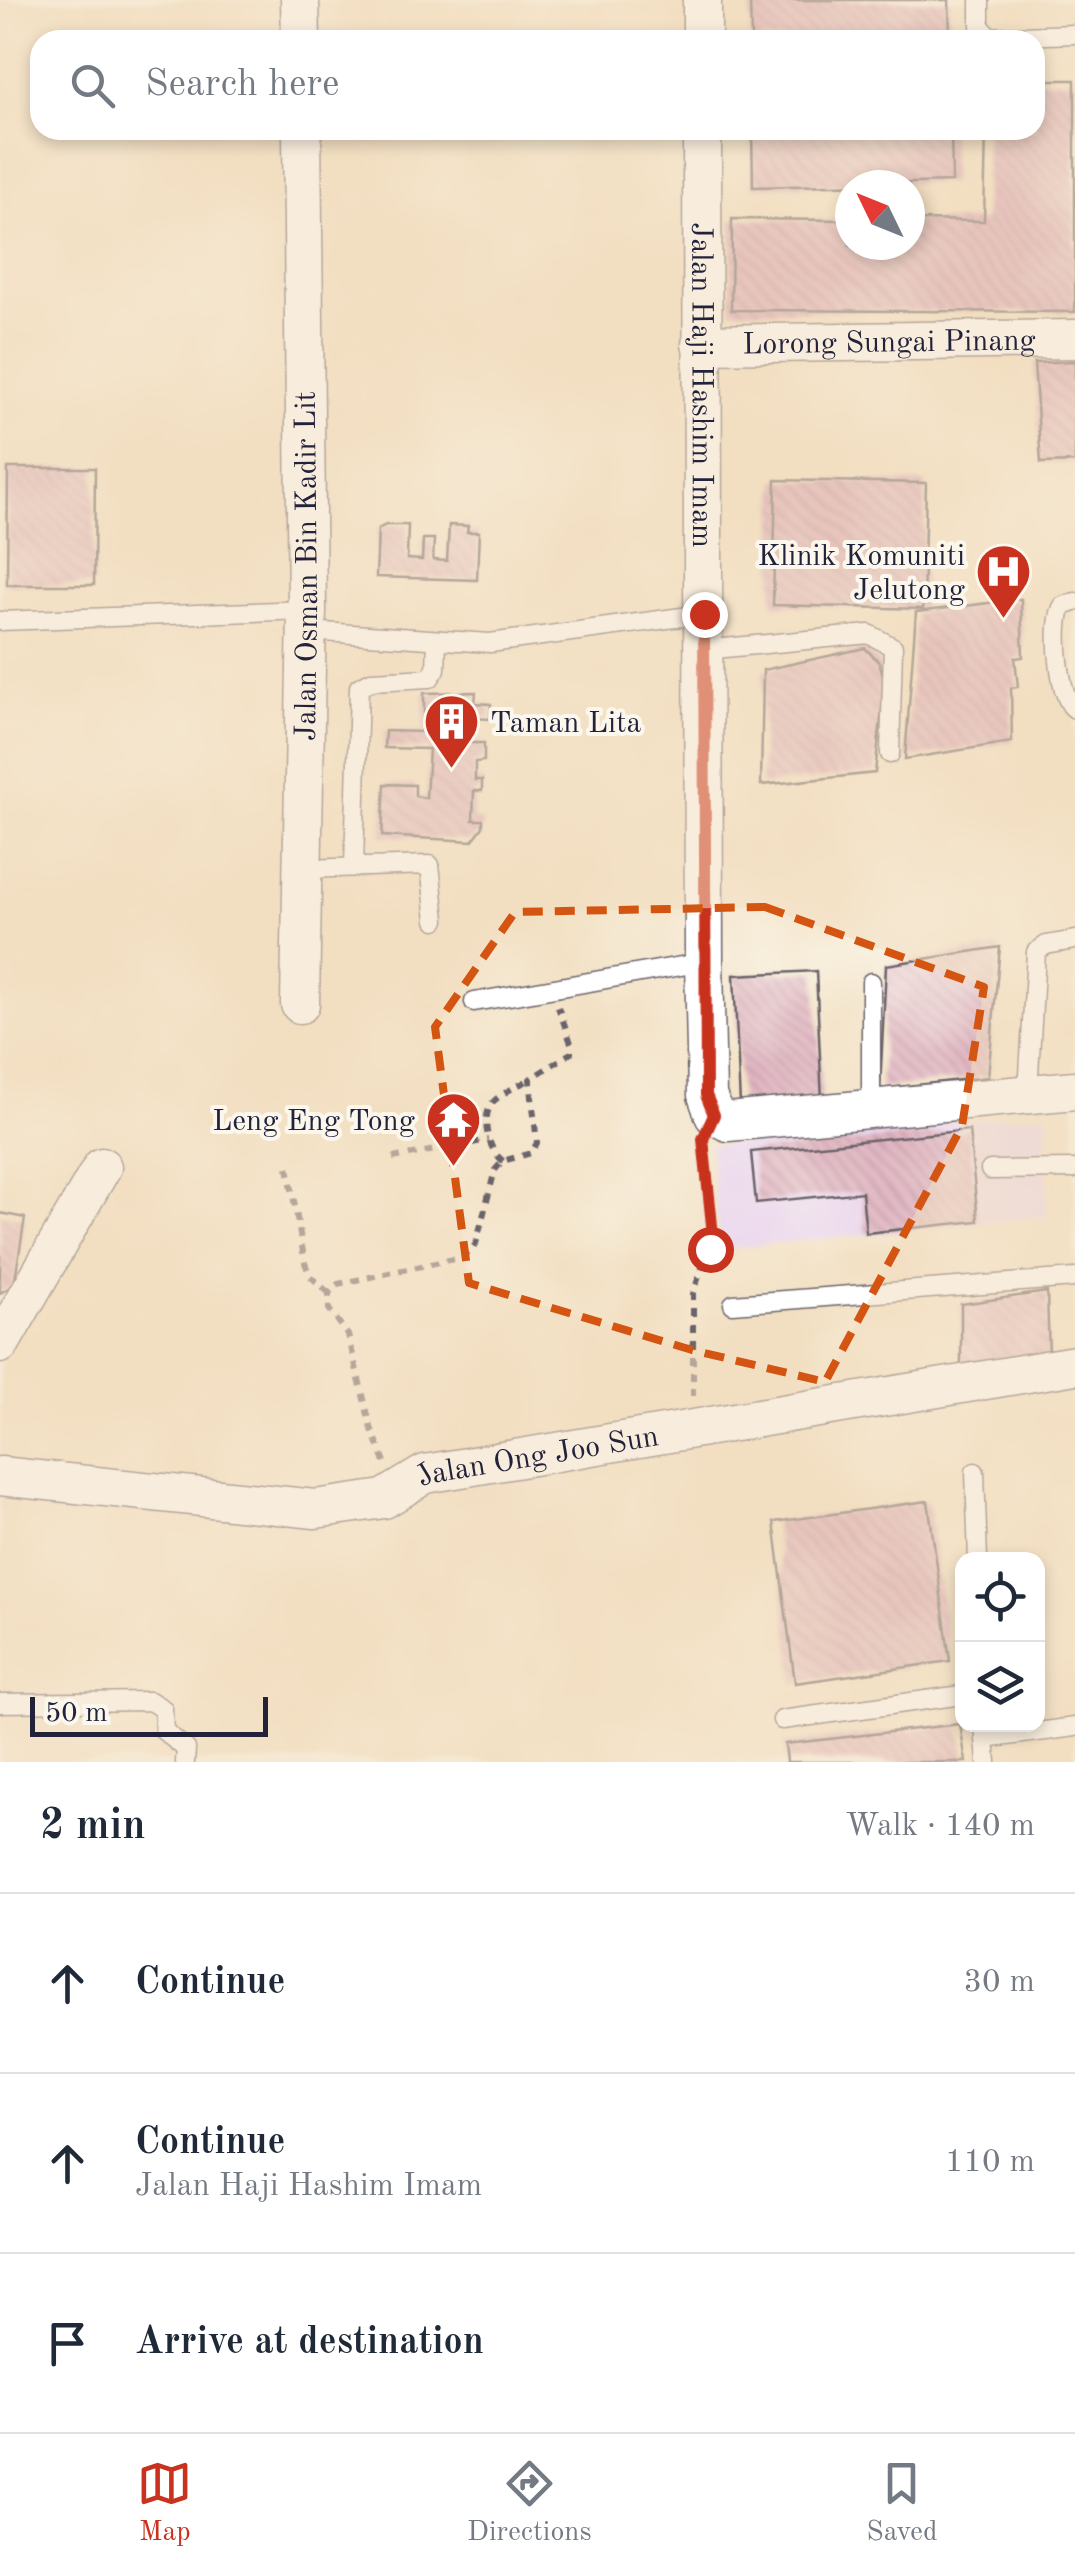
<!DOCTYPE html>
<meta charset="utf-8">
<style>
body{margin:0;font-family:"Old Standard TT",serif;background:#f2f2f3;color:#1f2937}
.controls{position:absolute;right:30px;bottom:30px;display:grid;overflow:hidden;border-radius:20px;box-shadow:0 5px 15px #0003}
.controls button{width:90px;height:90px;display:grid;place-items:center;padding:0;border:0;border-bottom:2px solid #e0e1e3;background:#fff;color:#1f2937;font:50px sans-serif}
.compass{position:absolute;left:835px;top:170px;width:90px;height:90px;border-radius:50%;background:#fff;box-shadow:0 5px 15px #0003;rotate:313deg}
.scale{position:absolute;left:30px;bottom:25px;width:238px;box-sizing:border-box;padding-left:10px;border:5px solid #22223b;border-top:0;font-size:28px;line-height:35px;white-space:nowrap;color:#22223b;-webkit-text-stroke:8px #fbf7ec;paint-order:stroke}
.stop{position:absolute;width:30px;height:30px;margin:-22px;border:8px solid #c8321e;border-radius:50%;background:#fff}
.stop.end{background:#c8321e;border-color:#fff;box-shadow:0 2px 10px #0008}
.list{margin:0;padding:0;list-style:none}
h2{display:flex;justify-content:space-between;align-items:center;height:130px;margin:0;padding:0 40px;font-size:42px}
h2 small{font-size:32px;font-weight:400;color:#747a83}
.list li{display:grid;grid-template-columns:65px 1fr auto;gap:30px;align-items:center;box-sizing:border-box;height:180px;padding:0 40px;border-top:2px solid #e0e1e3}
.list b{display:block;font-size:38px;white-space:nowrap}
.list p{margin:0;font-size:32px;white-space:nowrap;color:#747a83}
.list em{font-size:32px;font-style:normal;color:#747a83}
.icon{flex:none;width:55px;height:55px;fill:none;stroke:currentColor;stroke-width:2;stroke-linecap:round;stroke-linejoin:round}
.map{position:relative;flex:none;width:1075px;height:1762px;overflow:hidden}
.search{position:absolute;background:#fff;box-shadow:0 5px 15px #0003;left:30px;right:30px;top:30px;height:110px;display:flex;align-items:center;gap:25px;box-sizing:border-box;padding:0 35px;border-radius:30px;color:#747a83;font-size:38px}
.sheet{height:670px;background:#fff}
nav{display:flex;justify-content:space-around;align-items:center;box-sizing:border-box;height:140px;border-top:2px solid #e0e1e3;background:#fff;font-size:28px;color:#747a83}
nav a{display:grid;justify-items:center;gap:5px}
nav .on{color:#c8321e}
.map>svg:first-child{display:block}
</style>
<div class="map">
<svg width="1075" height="1762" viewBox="0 0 1075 1762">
<defs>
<pattern id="building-back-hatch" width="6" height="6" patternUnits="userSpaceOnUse" patternTransform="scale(2.5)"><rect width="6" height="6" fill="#dba6b8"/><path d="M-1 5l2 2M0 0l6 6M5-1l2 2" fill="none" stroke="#b18797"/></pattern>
</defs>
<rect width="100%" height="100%" fill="#fbf7ec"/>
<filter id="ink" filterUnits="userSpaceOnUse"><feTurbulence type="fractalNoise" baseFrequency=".01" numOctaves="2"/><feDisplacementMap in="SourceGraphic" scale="20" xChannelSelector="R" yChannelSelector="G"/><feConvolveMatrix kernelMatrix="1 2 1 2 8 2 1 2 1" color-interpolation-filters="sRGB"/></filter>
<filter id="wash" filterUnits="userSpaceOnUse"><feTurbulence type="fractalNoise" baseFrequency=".0048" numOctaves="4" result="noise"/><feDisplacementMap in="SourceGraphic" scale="40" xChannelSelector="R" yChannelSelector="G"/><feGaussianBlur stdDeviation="2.25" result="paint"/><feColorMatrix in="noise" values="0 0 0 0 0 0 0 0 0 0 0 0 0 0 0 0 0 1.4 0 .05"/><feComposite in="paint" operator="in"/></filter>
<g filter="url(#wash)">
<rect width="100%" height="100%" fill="#f2dfc1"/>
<path fill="#e8d2ee" d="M1048 1113 1047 1216 720 1249 710 1146Z"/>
<g id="blocks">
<path fill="url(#building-back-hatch)" d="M750 0H949L950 40H751Z
M1035 80H1075V312L731 310 732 219 850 220V245H910V220L984 221 986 130H1035Z
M752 130H951L952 182 753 187Z
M1075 361V462L1041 463 1034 363Z
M8 468H95L94 585H7Z
M776 480 926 483 923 609 773 605Z
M386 525H408L407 559 422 560 423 539H434L433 560 447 561 449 525 468 526 467 532H479L477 580 376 577 378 529Z
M1021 599 1023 657 1015 658 1018 687 1011 688 1012 742 905 759 916 612Z
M865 648 879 662 885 682 875 773 761 785 763 670Z
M476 692 475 703 491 704 490 719 469 718 468 743H484V761L475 762V780H482V791H474L473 820H483V827L472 841 382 836 385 784 415 785V796L426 798 429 749 384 748 385 731 424 732V693Z
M1000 947 988 1077 880 1089 886 965Z
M816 971 822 1101 740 1105 734 975Z
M969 1130 978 1221 866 1233 862 1192 756 1203 751 1152Z
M0 1213 25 1218 14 1285 0 1293Z
M1047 1292 1049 1357 961 1369V1304Z
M928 1501 950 1661 795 1683 774 1522Z
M960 1724 966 1762H787L785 1744Z"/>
</g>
</g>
<g filter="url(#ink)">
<use href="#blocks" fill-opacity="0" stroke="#6b646a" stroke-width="2.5"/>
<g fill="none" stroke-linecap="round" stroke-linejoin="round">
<defs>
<path id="service" d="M980 0V26L990 37 1075 34
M1075 602 1063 606C1052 621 1059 701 1075 709
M0 621 307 610
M307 631 490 643 704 614
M704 650 869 634 893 647 890 754
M354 867 359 687 371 681 430 678 436 669 437 640
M303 869 430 865 436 920
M474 1002 704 962
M1028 1092 1036 952 1046 945 1075 940
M871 1107V982
M990 1170 1075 1169
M733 1304 1075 1278
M975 1472 978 1560
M0 1703 150 1701 163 1709 164 1731 186 1749 185 1762
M782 1720 962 1695
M984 1724 985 1739 1075 1727
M985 1739 987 1762"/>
<g id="minor">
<path d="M300 0 301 40"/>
<path d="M702 40V0"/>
<path id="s1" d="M702 130 704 962 707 1095 714 1115 728 1122 1075 1090"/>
<path id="s2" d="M701 344 1075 339"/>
<path id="s3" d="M300 1004 307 610 302 130"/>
<path d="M0 1344 102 1167"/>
<path id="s4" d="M0 1476 315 1509 384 1499 425 1474 1075 1365"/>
</g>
</defs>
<use href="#service" stroke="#6b646a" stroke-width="21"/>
<use href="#minor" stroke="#6b646a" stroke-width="41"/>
<path stroke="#6b646a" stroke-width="6" stroke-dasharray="8 8" stroke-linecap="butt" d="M393 1158 488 1140
M503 1161C488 1150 479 1117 494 1101 503 1092 520 1085 530 1079
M288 1167 305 1263 310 1276 329 1293
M693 1396V1294L713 1235 704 1148
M385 1462 371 1427 348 1335 329 1309V1293L338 1284 463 1257 476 1244 495 1170 503 1161 531 1153 537 1143 530 1079 571 1053V1043L558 1007"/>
<use href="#service" stroke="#fff" stroke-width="18"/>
<use href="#minor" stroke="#fff" stroke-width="38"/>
</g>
</g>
<g fill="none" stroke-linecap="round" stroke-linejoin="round" filter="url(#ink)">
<path stroke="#c8321e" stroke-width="12" d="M704 614 706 1095 714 1115 703 1139 713 1235 710 1249"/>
</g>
<path d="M0 0H1075V1762H0ZM765 907 984 987 962 1126 825 1382 692 1350 469 1283 435 1027 515 912Z" fill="#f2dfc1" fill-opacity=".55" fill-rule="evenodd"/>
<path fill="none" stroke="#d45411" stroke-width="8" stroke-dasharray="20 12" stroke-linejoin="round" d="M765 907 984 987 962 1126 825 1382 692 1350 469 1283 435 1027 515 912Z"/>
<defs>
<symbol id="hospital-pin" viewBox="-11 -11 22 30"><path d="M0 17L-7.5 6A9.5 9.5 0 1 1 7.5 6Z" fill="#c8321e" stroke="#fbf7ec"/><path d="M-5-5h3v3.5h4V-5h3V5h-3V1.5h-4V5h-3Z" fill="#fff"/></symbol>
<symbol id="building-pin" viewBox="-11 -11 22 30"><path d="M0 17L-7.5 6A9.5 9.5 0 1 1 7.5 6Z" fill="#c8321e" stroke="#fbf7ec"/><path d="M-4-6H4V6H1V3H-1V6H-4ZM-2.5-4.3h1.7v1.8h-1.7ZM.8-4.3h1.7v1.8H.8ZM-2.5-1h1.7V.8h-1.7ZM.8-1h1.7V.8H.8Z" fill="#fff"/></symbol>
<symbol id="temple-pin" viewBox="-11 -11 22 30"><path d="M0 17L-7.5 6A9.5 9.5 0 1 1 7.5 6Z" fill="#c8321e" stroke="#fbf7ec"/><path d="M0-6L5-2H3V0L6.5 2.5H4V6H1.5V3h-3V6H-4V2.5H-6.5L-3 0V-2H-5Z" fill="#fff"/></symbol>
</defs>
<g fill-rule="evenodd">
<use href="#hospital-pin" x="972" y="540" width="63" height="86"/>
<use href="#building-pin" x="420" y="690" width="63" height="86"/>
<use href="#temple-pin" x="422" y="1088" width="63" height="86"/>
</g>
<g text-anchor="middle" stroke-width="8" stroke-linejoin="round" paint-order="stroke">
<g font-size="30" fill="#22223b" stroke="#fbf7ec">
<text dy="10" stroke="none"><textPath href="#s2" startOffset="188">Lorong Sungai Pinang</textPath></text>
<text dy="10" stroke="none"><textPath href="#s1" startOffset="255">Jalan Haji Hashim Imam</textPath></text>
<text dy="10" stroke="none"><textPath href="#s3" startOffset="438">Jalan Osman Bin Kadir Lit</textPath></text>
<text dy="10" stroke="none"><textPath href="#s4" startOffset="548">Jalan Ong Joo Sun</textPath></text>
</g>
<g font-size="30" fill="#22223b" stroke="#fbf7ec" text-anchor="end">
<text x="965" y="565">Klinik Komuniti<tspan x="965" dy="34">Jelutong</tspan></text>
<text x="490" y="732" text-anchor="start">Taman Lita</text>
<text x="415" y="1130">Leng Eng Tong</text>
</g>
</g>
</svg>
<div class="controls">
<button><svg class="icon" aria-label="locate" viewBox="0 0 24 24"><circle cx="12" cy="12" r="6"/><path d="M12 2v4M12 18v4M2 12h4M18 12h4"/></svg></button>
<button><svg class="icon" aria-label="layers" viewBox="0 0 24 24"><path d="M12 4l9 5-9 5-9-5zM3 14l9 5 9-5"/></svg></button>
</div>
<svg class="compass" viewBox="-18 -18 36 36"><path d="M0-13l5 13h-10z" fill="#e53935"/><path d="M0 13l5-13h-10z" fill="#747a83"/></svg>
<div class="scale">50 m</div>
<div class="stop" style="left:710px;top:1249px"></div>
<div class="stop end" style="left:704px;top:614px"></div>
<div class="search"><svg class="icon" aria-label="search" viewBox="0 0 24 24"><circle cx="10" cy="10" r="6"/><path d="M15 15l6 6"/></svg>Search here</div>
</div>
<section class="sheet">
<h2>2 min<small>Walk · 140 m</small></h2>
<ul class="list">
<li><svg class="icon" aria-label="ahead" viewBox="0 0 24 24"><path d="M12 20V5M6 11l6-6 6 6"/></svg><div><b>Continue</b></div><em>30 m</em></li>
<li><svg class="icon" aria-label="ahead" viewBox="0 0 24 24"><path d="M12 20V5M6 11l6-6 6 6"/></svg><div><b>Continue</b><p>Jalan Haji Hashim Imam</p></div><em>110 m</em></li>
<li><svg class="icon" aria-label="arrive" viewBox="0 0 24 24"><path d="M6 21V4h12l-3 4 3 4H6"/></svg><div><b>Arrive at destination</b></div></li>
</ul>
</section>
<nav>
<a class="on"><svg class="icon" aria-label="map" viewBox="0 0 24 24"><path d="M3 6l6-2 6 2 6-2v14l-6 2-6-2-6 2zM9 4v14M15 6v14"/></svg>Map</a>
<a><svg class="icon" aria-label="directions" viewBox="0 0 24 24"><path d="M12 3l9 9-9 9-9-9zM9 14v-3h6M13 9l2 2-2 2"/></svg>Directions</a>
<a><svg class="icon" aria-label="saved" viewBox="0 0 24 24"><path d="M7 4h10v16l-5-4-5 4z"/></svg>Saved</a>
</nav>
